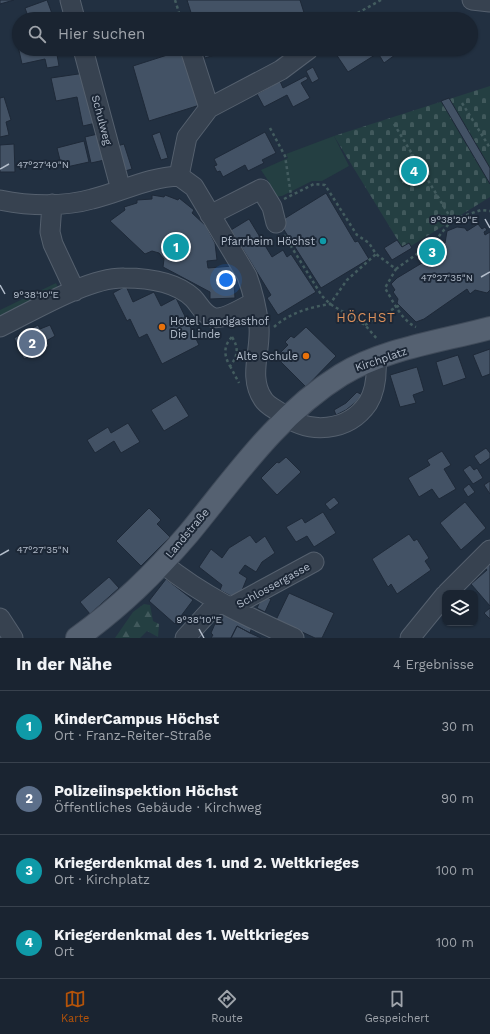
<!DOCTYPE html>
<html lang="de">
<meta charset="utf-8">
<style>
body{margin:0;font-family:"Work Sans",sans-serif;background:#232c39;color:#f1f3f6}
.controls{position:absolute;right:12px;bottom:12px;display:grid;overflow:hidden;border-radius:8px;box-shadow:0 1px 3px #0004}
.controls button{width:36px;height:36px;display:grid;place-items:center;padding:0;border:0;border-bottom:1px solid #38414d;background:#1a2431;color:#f1f3f6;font:20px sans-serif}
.you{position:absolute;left:226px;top:280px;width:14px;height:14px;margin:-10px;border:3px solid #fff;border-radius:50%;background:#1a73e8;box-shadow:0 0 0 6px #1a73e833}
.badge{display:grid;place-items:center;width:26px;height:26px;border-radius:50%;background:#b45309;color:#fff;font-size:13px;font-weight:700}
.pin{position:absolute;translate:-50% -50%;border:2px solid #fff;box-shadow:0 1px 4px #0006}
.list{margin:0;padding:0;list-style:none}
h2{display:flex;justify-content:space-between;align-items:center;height:52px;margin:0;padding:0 16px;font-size:17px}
h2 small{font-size:13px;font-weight:400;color:#9fa4ab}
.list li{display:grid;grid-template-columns:26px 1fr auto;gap:12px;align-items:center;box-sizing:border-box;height:72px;padding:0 16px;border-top:1px solid #38414d}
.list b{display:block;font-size:15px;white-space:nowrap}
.list p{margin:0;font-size:13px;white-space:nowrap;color:#9fa4ab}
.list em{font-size:13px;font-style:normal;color:#9fa4ab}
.icon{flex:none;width:22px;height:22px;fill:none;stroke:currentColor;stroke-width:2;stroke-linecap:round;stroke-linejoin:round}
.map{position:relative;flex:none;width:490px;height:638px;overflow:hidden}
.search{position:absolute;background:#1a2431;box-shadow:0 1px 3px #0004;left:12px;right:12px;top:12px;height:44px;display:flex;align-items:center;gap:10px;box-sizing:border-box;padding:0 14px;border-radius:22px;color:#9fa4ab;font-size:15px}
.sheet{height:340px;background:#1a2431}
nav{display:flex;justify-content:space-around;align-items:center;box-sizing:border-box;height:56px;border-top:1px solid #38414d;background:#1a2431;font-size:11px;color:#9fa4ab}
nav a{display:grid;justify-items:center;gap:2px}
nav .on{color:#b45309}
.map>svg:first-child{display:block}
</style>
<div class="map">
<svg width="490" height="638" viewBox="0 0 490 638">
<defs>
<pattern id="forest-firs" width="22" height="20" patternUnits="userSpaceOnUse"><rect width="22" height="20" fill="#243f42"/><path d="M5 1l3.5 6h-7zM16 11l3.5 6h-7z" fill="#41595c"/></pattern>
<pattern id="cemetery-stones" width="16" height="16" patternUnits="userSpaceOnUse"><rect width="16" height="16" fill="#243f42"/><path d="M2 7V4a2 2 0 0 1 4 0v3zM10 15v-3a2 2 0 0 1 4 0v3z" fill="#41595c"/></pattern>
</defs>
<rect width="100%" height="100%" fill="#223041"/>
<path fill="#243f42" d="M334 136 349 166 322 181H312L282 196 275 197 265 186 269 182 261 170 288 158 286 154Z
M56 283 59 290 0 319V310Z"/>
<path fill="url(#forest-firs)" d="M144 604 150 605 153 621 159 624 158 637 147 631 140 638H115L133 612Z"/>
<path fill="url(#cemetery-stones)" d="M490 86V197L411 246 409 243 402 247 334 136Z"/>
<path fill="#435265" stroke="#1e2938" d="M0 0H14L0 4Z
M47 0 54 19H29L25 8Z
M187 0H300L306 19H193Z
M164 16 167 19H156Z
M18 46 19 49H56L59 66 47 68 45 59 22 64Z
M186 49 203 104 149 121 133 66Z
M202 49H234L205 58Z
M338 49H391L395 55 384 63 378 53 348 72 334 51Z
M313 67 319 79 312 83 306 71Z
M85 73 96 123 83 126 77 97 56 101 51 78Z
M306 76 308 79 301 83 310 98 293 107 287 95 264 107 257 94 280 81 283 88Z
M4 97 11 120 6 122 9 135 0 137V98Z
M449 98 490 168V184L441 101Z
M160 132 168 158 161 160 152 135Z
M265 132 276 153 262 160 264 163 248 171 245 165 223 177 220 171 217 172 214 166 217 165 214 159Z
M102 133 109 159 91 163 85 137Z
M84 141 89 162 62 168 57 148Z
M14 144 15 172H0V145Z
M124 144 132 169 125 171 117 146Z
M326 193 355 242 358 241 369 259 321 288 279 222Z
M152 195 164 197 165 195 178 200 179 198 194 210 192 213 206 226 215 243 217 260 207 261 208 268 233 266 235 298 210 299V292L163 267 164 259 159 253 152 251 145 254 110 221 125 210 124 207 137 203V200L152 199Z
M249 219 272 257 283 250 287 257 291 254 316 292 278 315 267 298 271 295 231 230Z
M478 224 482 229 485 227 487 230 484 232 485 235 490 232V290L487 293 475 290 470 294 467 289 424 319 416 322 397 303 398 299 393 292 395 290 391 284 397 278 442 251 439 246 445 243 447 231 457 227 465 228 467 231Z
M397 240 402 247 409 243 412 248 392 260 384 248Z
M126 286 133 302 154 292 161 306 176 298 199 345 162 364 147 334 139 338 130 319 127 321 113 293Z
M38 325 40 329 50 325 55 336 46 341 49 346 24 359 14 338Z
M306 327 336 356 306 387 276 357 288 345 285 342 291 336 294 338Z
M490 349V374L482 377 473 355Z
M458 355 466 378 443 386 436 362Z
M417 367 424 391 413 395 416 403 400 407 390 375Z
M357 392 362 395 356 402 346 410 336 415 334 410 346 403Z
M176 395 189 416 164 431 151 410Z
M128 423 140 442 121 453 114 441 95 453 87 440 108 427 111 433Z
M486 448 490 453V458L480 465 474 456Z
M442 451 451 465 444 469 456 489 439 499 432 489 419 497 408 478 430 465 427 460Z
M286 457 301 472 277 495 261 478 277 462 279 463Z
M470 465 474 470 477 468 483 478 473 484 463 470Z
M490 481V494L484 485Z
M469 484 475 492 468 497 463 489Z
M334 497 339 503 330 510 325 504Z
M465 502 486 528 461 550 440 523Z
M149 508 161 520 157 524 170 537 141 566 116 541Z
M323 512 336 533 314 547 307 536 296 542 286 527 302 518 305 523Z
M409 534 414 541 417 539 429 558 425 561 431 570 397 594 391 584 388 587 372 559Z
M250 535 256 543 265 536 275 553 262 562 256 572 245 565 239 573 247 578 238 600 220 590 222 585 199 567 211 549 222 558 229 548Z
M490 560V606L471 584 487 570 483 565Z
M109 577 119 588 90 614 80 602Z
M166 579 193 600 175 624 149 601Z
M289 593 334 613 322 638H315L276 620Z
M263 595 271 599 265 612 257 608Z
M490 608V619L484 613Z
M220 612 252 627 250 633 237 626 231 638H211L213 635 211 633Z
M237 626 250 633 261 638H231Z"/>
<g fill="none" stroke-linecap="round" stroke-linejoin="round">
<defs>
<path id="minor" d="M70 0 75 19
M472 0 490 2
M83 49 121 190
M190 49 209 108
M179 176 187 137 209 108 281 70 309 49
M0 200C29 206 64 207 92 199 121 192 149 177 179 176L194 187 247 276C253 292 257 310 259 327 261 351 248 377 263 399 267 406 276 409 282 414 309 435 348 432 368 403 376 390 377 373 376 358
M52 204 50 232 53 244 75 291
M210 215 261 189 272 207 276 223
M0 327C33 311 89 277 124 278 147 278 175 281 193 298 199 304 203 314 212 317 222 321 245 307 254 302
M162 563C204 597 246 616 294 638
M447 593 490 550
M231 607 314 562
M0 618 13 638
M185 638 218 602
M410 638 445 595"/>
<path id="major" d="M77 638C121 606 153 575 189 533 235 477 278 414 341 375 383 349 442 341 490 328"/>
</defs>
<use href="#minor" stroke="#55606e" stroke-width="21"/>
<use href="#major" stroke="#404b5a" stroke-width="24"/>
<path stroke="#435c5f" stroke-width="2.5" stroke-dasharray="3 3" stroke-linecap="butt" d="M175 0 181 19
M347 19 381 0
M462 103 490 148
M394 124 452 220
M270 128 285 156 291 195
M284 199 314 184 325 185 357 235 369 243 376 254 396 269 385 288C393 301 401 320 416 327
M284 235 322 296 330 304 365 325 378 340
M396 269 435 241 452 220 481 210 490 211
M365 325 400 305
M274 327C289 313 311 307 330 304L347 280 376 254
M232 337C239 348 238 356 230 366 224 356 223 346 232 337Z
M230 366 239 383"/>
<use href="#minor" stroke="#374250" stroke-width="19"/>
<use href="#major" stroke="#556171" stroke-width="22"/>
</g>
<path fill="none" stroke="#b3bdcb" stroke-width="1.5" d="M0 169 9 164M485 219 490 228M481 277 490 272M0 285 5 294M0 555 9 550M199 629 204 638"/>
<circle fill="#0f9aa8" stroke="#1c2736" stroke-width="1.5" cx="323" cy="241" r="4"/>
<g fill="#e8710a" stroke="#1c2736" stroke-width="1.5">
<circle cx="162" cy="327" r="4"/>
<circle cx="306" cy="356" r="4"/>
</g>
<g text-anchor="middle" stroke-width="4" stroke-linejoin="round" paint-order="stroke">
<g font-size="11" fill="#b3bdcb" stroke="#1c2736">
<text transform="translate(102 120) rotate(75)" y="4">Schulweg</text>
<text transform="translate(381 359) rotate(-19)" y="4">Kirchplatz</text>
<text transform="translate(187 533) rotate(-50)" y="4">Landstraße</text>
<text transform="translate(273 585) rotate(-29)" y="4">Schlossergasse</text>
</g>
<g font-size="11" fill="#b3bdcb" stroke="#1c2736" text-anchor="end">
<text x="315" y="245">Pfarrheim Höchst</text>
<text x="170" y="325" text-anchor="start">Hotel Landgasthof<tspan x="170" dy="13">Die Linde</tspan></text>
<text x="298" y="360">Alte Schule</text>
</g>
<g font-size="13" letter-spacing="1" fill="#de915b" stroke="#1c2736">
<text x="366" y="322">HÖCHST</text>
</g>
</g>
<g font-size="10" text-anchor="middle" fill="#b3bdcb" stroke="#1c2736" stroke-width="4" stroke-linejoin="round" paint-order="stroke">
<text x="43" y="168">47°27'40"N</text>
<text x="454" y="223">9°38'20"E</text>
<text x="447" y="281">47°27'35"N</text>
<text x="36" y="298">9°38'10"E</text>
<text x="43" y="553">47°27'35"N</text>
<text x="199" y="623">9°38'10"E</text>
</g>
</svg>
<div class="controls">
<button><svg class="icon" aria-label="layers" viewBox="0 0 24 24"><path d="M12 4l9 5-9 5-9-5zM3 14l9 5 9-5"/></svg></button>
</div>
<div class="you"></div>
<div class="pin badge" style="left:176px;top:247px;background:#0f9aa8">1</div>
<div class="pin badge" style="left:32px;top:343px;background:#5c6f8a">2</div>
<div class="pin badge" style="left:432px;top:252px;background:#0f9aa8">3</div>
<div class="pin badge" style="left:414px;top:171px;background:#0f9aa8">4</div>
<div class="search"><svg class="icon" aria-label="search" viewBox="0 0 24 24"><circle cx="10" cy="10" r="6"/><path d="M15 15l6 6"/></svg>Hier suchen</div>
</div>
<section class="sheet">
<h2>In der Nähe<small>4 Ergebnisse</small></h2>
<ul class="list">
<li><span class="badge" style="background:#0f9aa8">1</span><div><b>KinderCampus Höchst</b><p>Ort · Franz-Reiter-Straße</p></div><em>30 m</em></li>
<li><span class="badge" style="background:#5c6f8a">2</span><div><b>Polizeiinspektion Höchst</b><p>Öffentliches Gebäude · Kirchweg</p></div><em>90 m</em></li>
<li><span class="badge" style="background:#0f9aa8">3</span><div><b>Kriegerdenkmal des 1. und 2. Weltkrieges</b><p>Ort · Kirchplatz</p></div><em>100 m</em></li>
<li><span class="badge" style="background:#0f9aa8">4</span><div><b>Kriegerdenkmal des 1. Weltkrieges</b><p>Ort</p></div><em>100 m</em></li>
</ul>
</section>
<nav>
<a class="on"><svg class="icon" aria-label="map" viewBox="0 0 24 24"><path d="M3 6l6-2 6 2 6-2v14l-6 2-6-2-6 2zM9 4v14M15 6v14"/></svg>Karte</a>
<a><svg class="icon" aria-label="directions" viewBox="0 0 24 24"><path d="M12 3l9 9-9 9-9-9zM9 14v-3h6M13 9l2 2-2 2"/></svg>Route</a>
<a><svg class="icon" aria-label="saved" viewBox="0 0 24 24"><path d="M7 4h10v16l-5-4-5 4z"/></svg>Gespeichert</a>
</nav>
